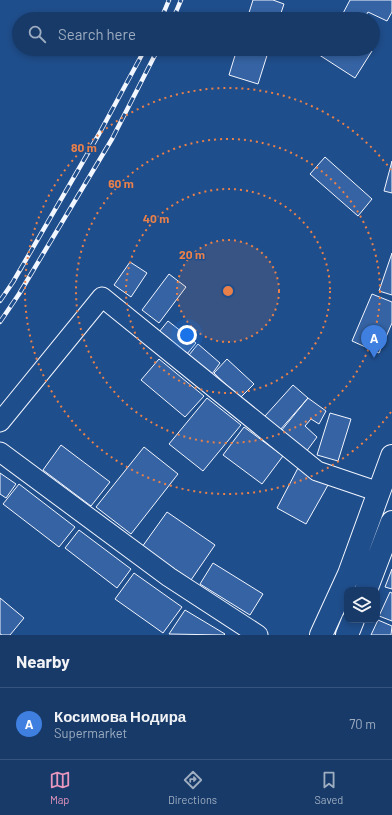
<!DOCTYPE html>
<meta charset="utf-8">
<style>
body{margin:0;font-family:Barlow,sans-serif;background:#20416f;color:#f1f3f6}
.controls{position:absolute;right:12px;bottom:12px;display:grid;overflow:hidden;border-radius:8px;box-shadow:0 2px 6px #0003}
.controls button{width:36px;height:36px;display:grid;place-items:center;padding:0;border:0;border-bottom:1px solid #36547d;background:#173a69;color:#f1f3f6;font:20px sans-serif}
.you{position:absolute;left:187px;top:335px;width:14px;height:14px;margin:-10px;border:3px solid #fff;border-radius:50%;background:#1a73e8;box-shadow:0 0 0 6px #1a73e833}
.badge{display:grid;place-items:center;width:26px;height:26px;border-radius:50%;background:#e797bd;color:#fff;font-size:13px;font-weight:700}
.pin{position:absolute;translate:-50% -33px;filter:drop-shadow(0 1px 2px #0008)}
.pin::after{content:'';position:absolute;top:21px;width:14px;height:12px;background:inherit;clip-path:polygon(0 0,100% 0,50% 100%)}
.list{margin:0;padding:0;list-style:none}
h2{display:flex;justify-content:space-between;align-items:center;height:52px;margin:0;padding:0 16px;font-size:17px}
h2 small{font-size:13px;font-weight:400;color:#9eadc0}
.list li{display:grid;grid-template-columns:26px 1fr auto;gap:12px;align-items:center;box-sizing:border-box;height:72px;padding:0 16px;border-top:1px solid #36547d}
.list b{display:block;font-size:15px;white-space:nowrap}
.list p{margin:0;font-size:13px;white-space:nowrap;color:#9eadc0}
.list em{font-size:13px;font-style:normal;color:#9eadc0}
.icon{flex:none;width:22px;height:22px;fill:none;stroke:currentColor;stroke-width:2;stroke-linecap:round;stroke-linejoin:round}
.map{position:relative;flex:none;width:392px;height:635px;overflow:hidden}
.search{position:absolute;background:#173a69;box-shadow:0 2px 6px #0003;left:12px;right:12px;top:12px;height:44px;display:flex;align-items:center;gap:10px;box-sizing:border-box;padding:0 14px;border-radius:22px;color:#9eadc0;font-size:15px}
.sheet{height:124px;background:#173a69}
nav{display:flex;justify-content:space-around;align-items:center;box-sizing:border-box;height:56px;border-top:1px solid #36547d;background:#173a69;font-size:11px;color:#9eadc0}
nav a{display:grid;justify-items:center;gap:2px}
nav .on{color:#e797bd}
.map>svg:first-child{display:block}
</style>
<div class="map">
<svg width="392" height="635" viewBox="0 0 392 635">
<rect width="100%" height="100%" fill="#1f4e8c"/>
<path fill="#3563a3" stroke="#f2f6ff" d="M253 0H273L284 4 279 19H247Z
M350 0H392V12L387 21 368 12 364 19H340Z
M314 14 323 19H311Z
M237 49H269L258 84 229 75Z
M310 49H369L372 51 355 78Z
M325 157 372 199 358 216 310 174Z
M392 161V193L384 191Z
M392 253V295L379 291Z
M130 262 147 273 131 297 114 285Z
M169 274 186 287 159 323 142 310Z
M372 294 392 302V323L379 353 352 341Z
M168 321 196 343 187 354 159 332Z
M198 344 220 363 212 374 189 355Z
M159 359 204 396 185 417 141 380Z
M227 359 254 384 240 398 214 373Z
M293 385 308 398 280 430 265 416Z
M207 398 241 425 203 471 169 444Z
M308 398 326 411 319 424 311 419 305 426 317 437 306 452 281 431Z
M330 413 351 419 338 461 317 455Z
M244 427 283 456 262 484 223 455Z
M61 445 110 482 91 506 43 470Z
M144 447 178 474 131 534 96 507Z
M298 468 328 485 306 524 277 508Z
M0 473 16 484 6 498 0 494Z
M19 484 75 527 59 547 3 504Z
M167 512 215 545 191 580 142 547Z
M79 530 131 569 117 588 65 548Z
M213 563 263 594 250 615 200 584Z
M392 569V589L385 587Z
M134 573 182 607 163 633 115 599Z
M390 592 392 593V621L379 616Z
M0 598 24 618 10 635H2L0 634Z
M185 610 225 634 224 635 169 634Z
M378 620 392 626 391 635H371Z"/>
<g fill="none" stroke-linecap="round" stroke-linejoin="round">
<defs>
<path id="minor" d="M0 422 102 297 317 471 379 492
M0 452 169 577 258 635"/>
<path id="major" d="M366 590 392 522
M321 635 349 574 392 456
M347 635 353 620"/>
</defs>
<use href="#minor" stroke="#f2f6ff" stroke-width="21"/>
<use href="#major" stroke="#f2f6ff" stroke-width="24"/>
<use href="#minor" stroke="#1f4e8c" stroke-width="19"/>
<use href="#major" stroke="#1f4e8c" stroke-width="22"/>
<defs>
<path id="rail" d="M161 19 169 0
M173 19 181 0
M0 301 13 282 99 134 145 49
M0 322 19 294 112 139 158 49"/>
</defs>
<use href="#rail" stroke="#f2f6ff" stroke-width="4.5"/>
<use href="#rail" stroke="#1f4e8c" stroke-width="3" stroke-dasharray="9" stroke-linecap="butt"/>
</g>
<circle cx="228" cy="291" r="51" fill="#ea8049" fill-opacity=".12"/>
<g fill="none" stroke="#ea8049" stroke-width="2" stroke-dasharray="2 4">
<circle cx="228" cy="291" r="51"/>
<circle cx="228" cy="291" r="102"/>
<circle cx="228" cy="291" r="152"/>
<path d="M391 412A203 203 0 1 1 391 170"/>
</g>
<circle cx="228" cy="291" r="6" fill="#ea8049" stroke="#1f4e8c" stroke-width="2"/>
<g font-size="12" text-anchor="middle" font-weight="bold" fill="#ea8049" stroke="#1f4e8c" stroke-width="3" stroke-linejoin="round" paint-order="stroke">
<text x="84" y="152">80 m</text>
<text x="121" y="188">60 m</text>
<text x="156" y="223">40 m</text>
<text x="192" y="259">20 m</text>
</g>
</svg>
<div class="controls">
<button><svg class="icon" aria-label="layers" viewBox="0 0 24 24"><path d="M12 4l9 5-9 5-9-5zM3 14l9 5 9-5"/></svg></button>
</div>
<div class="you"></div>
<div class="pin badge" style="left:374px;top:358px;background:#3f7fe0">A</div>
<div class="search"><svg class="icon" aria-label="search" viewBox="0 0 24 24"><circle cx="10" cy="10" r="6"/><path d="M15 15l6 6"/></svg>Search here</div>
</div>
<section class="sheet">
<h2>Nearby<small></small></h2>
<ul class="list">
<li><span class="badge" style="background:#3f7fe0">A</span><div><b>Косимова Нодира</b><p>Supermarket</p></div><em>70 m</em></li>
</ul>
</section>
<nav>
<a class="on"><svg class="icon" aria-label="map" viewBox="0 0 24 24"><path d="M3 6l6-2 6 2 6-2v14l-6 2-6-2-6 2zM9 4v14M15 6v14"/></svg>Map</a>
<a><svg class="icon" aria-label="directions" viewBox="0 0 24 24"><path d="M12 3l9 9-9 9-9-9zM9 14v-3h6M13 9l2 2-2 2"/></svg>Directions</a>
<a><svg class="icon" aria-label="saved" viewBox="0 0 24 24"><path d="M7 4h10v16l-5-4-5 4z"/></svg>Saved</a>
</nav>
